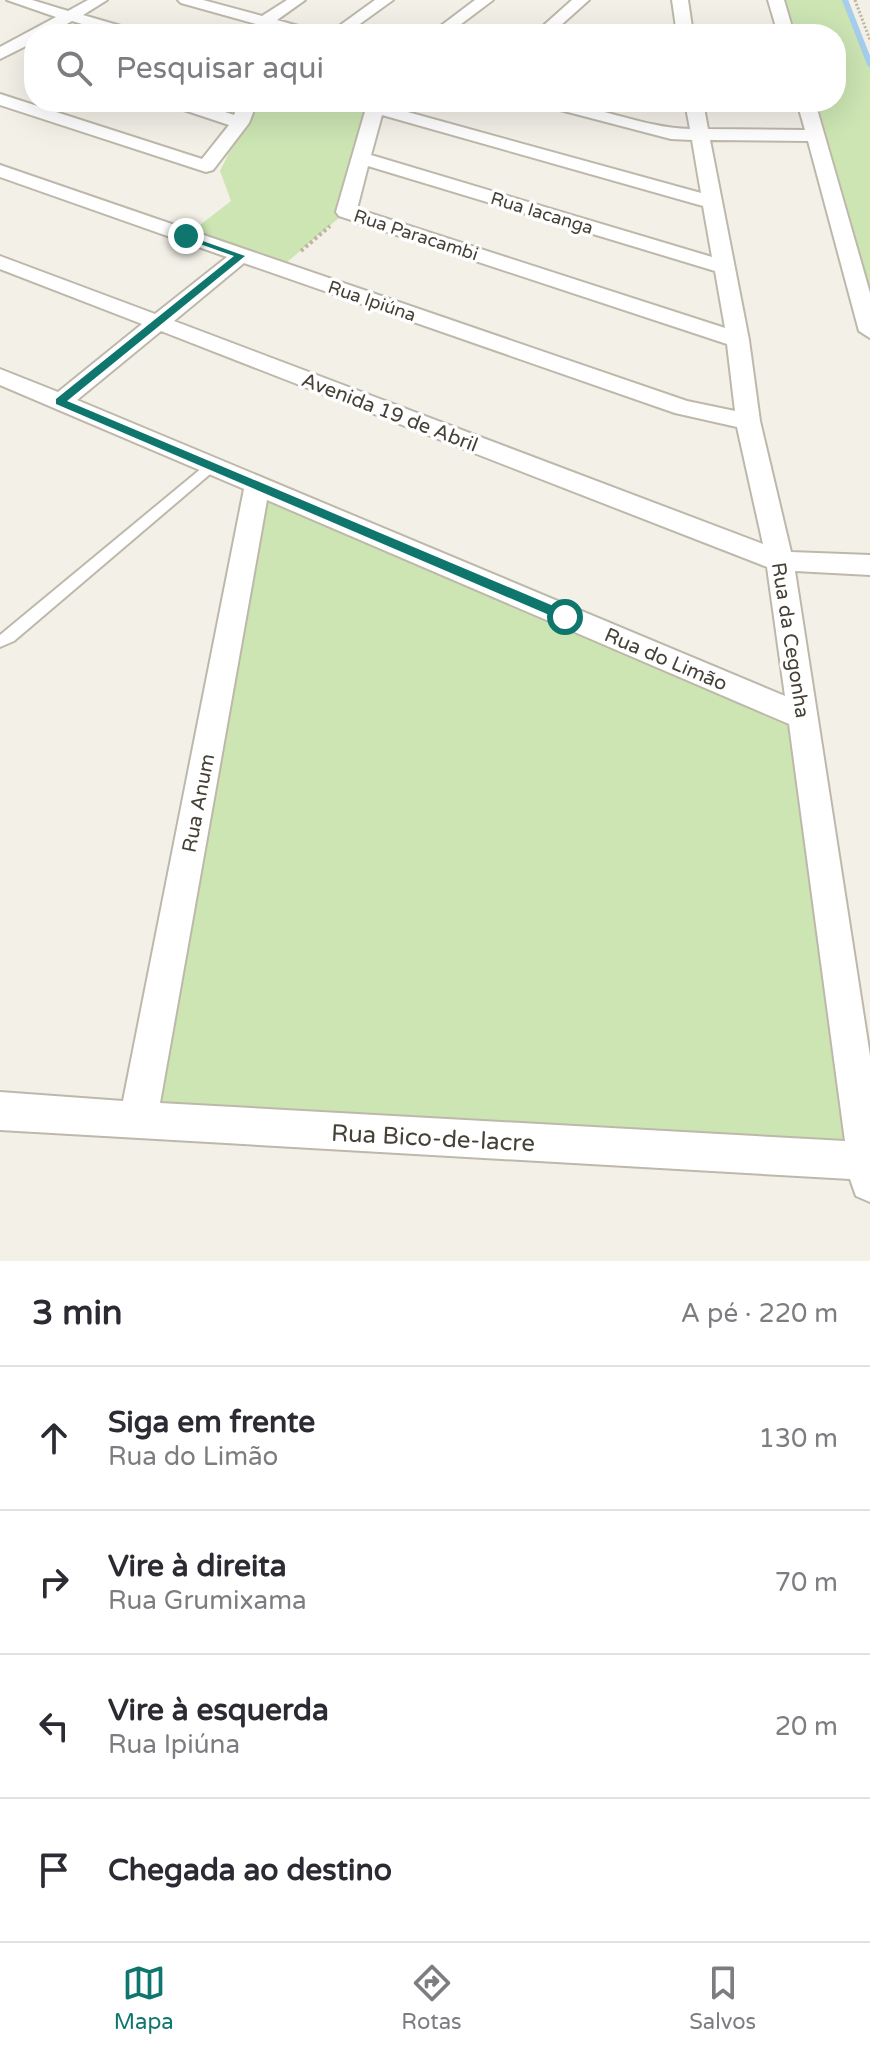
<!DOCTYPE html>
<html lang="pt">
<meta charset="utf-8">
<style>
body{margin:0;font-family:"Varela Round",sans-serif;background:#f2f2f3;color:#2b2b33}
.stop{position:absolute;width:24px;height:24px;margin:-18px;border:6px solid #0f766e;border-radius:50%;background:#fff}
.stop.end{background:#0f766e;border-color:#fff;box-shadow:0 2px 8px #0008}
.list{margin:0;padding:0;list-style:none}
h2{display:flex;justify-content:space-between;align-items:center;height:104px;margin:0;padding:0 32px;font-size:34px}
h2 small{font-size:26px;font-weight:400;color:#7c7c81}
.list li{display:grid;grid-template-columns:52px 1fr auto;gap:24px;align-items:center;box-sizing:border-box;height:144px;padding:0 32px;border-top:2px solid #e1e1e2}
.list b{display:block;font-size:30px;white-space:nowrap}
.list p{margin:0;font-size:26px;white-space:nowrap;color:#7c7c81}
.list em{font-size:26px;font-style:normal;color:#7c7c81}
.icon{flex:none;width:44px;height:44px;fill:none;stroke:currentColor;stroke-width:2;stroke-linecap:round;stroke-linejoin:round}
.map{position:relative;flex:none;width:870px;height:1261px;overflow:hidden}
.search{position:absolute;background:#fff;box-shadow:0 8px 32px #0002;left:24px;right:24px;top:24px;height:88px;display:flex;align-items:center;gap:20px;box-sizing:border-box;padding:0 28px;border-radius:32px;color:#7c7c81;font-size:30px}
.sheet{height:680px;background:#fff}
nav{display:flex;justify-content:space-around;align-items:center;box-sizing:border-box;height:112px;border-top:2px solid #e1e1e2;background:#fff;font-size:22px;color:#7c7c81}
nav a{display:grid;justify-items:center;gap:4px}
nav .on{color:#0f766e}
.map>svg:first-child{display:block}
</style>
<div class="map">
<svg width="870" height="1261" viewBox="0 0 870 1261">
<rect width="100%" height="100%" fill="#f3f0e8"/>
<path fill="#cce5b3" d="M785 0H847L870 63V288L817 102H836V34H796Z
M254 102H376L346 212 279 269 186 236 231 201 220 171Z
M265 496 793 720 851 1154 150 1112Z"/>
<g fill="none" stroke-linecap="round" stroke-linejoin="round">
<path stroke="#a7cdec" stroke-width="6" d="M845 0 870 64"/>
<defs>
<path id="service" d="M212 462 218 466 216 469 14 641 0 647V635L208 463Z"/>
<path id="minor" d="M7 0H32L68 11 88 0H107L83 15 138 31 140 34H115L72 21 49 34H34V42L0 59V47L56 17Z
M178 0H203L262 16 287 0H305L277 20 316 31 318 34H292L181 3Z
M375 0H393L346 34H328Z
M475 0H493L448 34H430Z
M572 0H589L551 34H534Z
M672 0H688L693 34H677Z
M768 0H784L794 34H778Z
M0 94 202 159 229 125 172 106 169 102H195L234 115 239 102H257L249 123 213 170 206 172 0 105Z
M542 102C593 102 640 128 690 129L685 102H703L708 129 805 130 797 102H815L870 293V338L859 331 808 141 710 140 749 340 760 421 791 552 870 555V575L795 571 870 1056V1202L856 1196 850 1179 0 1130V1092L123 1101 244 489 0 385V369L58 392 142 324 0 269V256L155 314 227 257 0 177V165L687 401 735 411 727 344 339 216 336 212 366 108 375 103 701 193 692 140 671 139 545 106ZM382 115 703 206 712 257 371 155ZM368 166 715 271 725 328 357 209ZM244 263 675 413 737 427 763 544 174 321ZM161 331 767 567 785 696 77 400ZM267 500 789 724 845 1141 160 1103Z"/>
</defs>
<use href="#service" stroke="#beb8ab" stroke-width="4"/>
<use href="#minor" stroke="#beb8ab" stroke-width="4"/>
<path stroke="#bfb49d" stroke-width="3" stroke-dasharray="2 2" stroke-linecap="butt" d="M855 0 870 40"/>
<path stroke="#bfb49d" stroke-width="4" stroke-dasharray="3 3" stroke-linecap="butt" d="M301 251 330 226"/>
<use href="#service" fill="#fff" fill-rule="evenodd"/>
<use href="#minor" fill="#fff" fill-rule="evenodd"/>
</g>
<path fill="#0f766e" d="M183 234 245 256 67 401 570 613V620H561L56 404V399L234 256 183 238Z"/>
<g text-anchor="middle" stroke-width="7" stroke-linejoin="round" paint-order="stroke">
<g font-size="18" fill="#464137" stroke="#fff">
<text transform="translate(542 213) rotate(17)" y="6">Rua Iacanga</text>
<text transform="translate(416 235) rotate(18)" y="6">Rua Paracambi</text>
<text transform="translate(372 301) rotate(19)" y="6">Rua Ipiúna</text>
</g>
<g font-size="20" fill="#464137" stroke="#fff">
<text transform="translate(390 412) rotate(21)" y="7">Avenida 19 de Abril</text>
<text transform="translate(791 640) rotate(81)" y="7">Rua da Cegonha</text>
<text transform="translate(666 659) rotate(23)" y="7">Rua do Limão</text>
<text transform="translate(198 803) rotate(-79)" y="7">Rua Anum</text>
</g>
<g font-size="24" fill="#464137" stroke="#fff">
<text transform="translate(433 1138) rotate(3)" y="8">Rua Bico-de-lacre</text>
</g>
</g>
</svg>
<div class="stop" style="left:565px;top:617px"></div>
<div class="stop end" style="left:186px;top:236px"></div>
<div class="search"><svg class="icon" aria-label="search" viewBox="0 0 24 24"><circle cx="10" cy="10" r="6"/><path d="M15 15l6 6"/></svg>Pesquisar aqui</div>
</div>
<section class="sheet">
<h2>3 min<small>A pé · 220 m</small></h2>
<ul class="list">
<li><svg class="icon" aria-label="ahead" viewBox="0 0 24 24"><path d="M12 20V5M6 11l6-6 6 6"/></svg><div><b>Siga em frente</b><p>Rua do Limão</p></div><em>130 m</em></li>
<li><svg class="icon" aria-label="right" viewBox="0 0 24 24"><path d="M7 20v-9h11M14 6l5 5-5 5"/></svg><div><b>Vire à direita</b><p>Rua Grumixama</p></div><em>70 m</em></li>
<li><svg class="icon" aria-label="left" viewBox="0 0 24 24"><path d="M17 20v-9H6M10 6l-5 5 5 5"/></svg><div><b>Vire à esquerda</b><p>Rua Ipiúna</p></div><em>20 m</em></li>
<li><svg class="icon" aria-label="arrive" viewBox="0 0 24 24"><path d="M6 21V4h12l-3 4 3 4H6"/></svg><div><b>Chegada ao destino</b></div></li>
</ul>
</section>
<nav>
<a class="on"><svg class="icon" aria-label="map" viewBox="0 0 24 24"><path d="M3 6l6-2 6 2 6-2v14l-6 2-6-2-6 2zM9 4v14M15 6v14"/></svg>Mapa</a>
<a><svg class="icon" aria-label="directions" viewBox="0 0 24 24"><path d="M12 3l9 9-9 9-9-9zM9 14v-3h6M13 9l2 2-2 2"/></svg>Rotas</a>
<a><svg class="icon" aria-label="saved" viewBox="0 0 24 24"><path d="M7 4h10v16l-5-4-5 4z"/></svg>Salvos</a>
</nav>
